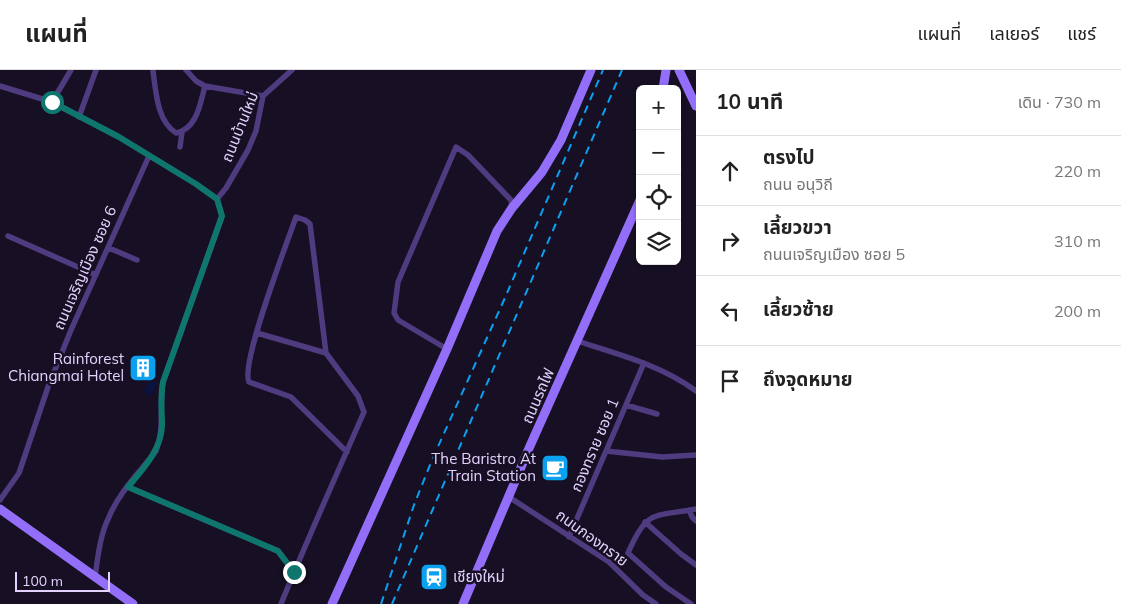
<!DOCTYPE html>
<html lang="th">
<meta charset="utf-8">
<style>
body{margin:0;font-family:Mulish,"Noto Sans Thai",sans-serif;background:#f6f6f6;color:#222}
.controls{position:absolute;right:15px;top:15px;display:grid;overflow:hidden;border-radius:8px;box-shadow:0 1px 4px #0004}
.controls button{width:45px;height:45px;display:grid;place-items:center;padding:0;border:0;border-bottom:1px solid #e0e0e0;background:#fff;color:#222;font:25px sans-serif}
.scale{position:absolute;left:15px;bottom:12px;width:95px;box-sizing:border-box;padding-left:5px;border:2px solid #e2d2fd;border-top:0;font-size:14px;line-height:18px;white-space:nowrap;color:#e2d2fd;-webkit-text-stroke:4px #170f23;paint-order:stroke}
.stop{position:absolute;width:15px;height:15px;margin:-11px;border:4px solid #0f766e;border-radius:50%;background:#fff}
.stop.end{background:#0f766e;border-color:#fff;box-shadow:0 1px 5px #0008}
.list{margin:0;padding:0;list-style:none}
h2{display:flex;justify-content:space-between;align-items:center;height:65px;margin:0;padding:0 20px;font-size:21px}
h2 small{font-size:16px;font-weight:400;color:#767676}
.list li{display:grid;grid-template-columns:32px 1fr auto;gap:15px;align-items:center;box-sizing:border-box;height:70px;padding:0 20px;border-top:1px solid #e0e0e0}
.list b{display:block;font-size:19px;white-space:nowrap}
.list p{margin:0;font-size:16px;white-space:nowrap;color:#767676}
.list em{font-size:16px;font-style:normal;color:#767676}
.icon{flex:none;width:28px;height:28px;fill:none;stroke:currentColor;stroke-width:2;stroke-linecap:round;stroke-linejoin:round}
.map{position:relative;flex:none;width:696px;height:534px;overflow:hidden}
header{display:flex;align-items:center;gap:30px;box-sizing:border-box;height:70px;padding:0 25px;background:#fff;border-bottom:1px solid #e0e0e0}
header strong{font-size:24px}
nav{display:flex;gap:28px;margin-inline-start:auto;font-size:18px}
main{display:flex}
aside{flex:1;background:#fff}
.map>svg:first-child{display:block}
</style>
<header>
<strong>แผนที่</strong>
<nav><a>แผนที่</a><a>เลเยอร์</a><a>แชร์</a></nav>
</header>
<main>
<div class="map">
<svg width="696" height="534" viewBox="0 0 696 534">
<rect width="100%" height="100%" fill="#170f23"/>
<path fill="#0c123f" d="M150 310 157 313 151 326 144 322Z"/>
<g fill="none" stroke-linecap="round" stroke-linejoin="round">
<path stroke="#4f3c80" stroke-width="5.5" d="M186 0 196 11 205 16
M153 1C156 22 157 51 176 63 197 59 200 34 205 16L263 26
M0 16 52 32 119 67 196 114 217 129
M52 32 71 0
M79 47 96 0
M180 77 182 62
M217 129 226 118 248 80 256 61 263 26 292 0
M8 166 96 205
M109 178 137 190
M257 263 326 283
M577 271C618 284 661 295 696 321
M447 279 398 250 394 243 398 212 456 77 468 85 511 130 512 138
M626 335 657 344
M606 381 662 387 696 385
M128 417 278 481 294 502
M509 427 609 492 643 525 656 534
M0 430 19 403 48 317 71 260 149 86
M689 440 692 447 696 451
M645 452 681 484 696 495
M569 467 644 293
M95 507C98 486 100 465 109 447 119 422 140 402 156 381 165 358 159 336 163 312L222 146 217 129
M281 534C307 470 336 406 364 342L358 326 326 283 310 154 305 150 296 147C287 173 240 294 249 312L291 327 347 382
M691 534 666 517 628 483C647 439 653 447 696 439"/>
<path stroke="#936ef9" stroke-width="9" d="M679 0 696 36
M663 19 666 0
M0 439 133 534
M332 534 447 279 497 161 512 138 542 102 561 70 591 0
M463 534 530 376 640 130"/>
<path stroke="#0aa1f1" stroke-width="2" stroke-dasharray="8 6" stroke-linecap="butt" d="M381 534 414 435 432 390 504 230 603 0
M392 534 622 0"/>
</g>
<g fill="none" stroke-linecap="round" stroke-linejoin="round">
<path stroke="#0f766e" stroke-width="6" d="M52 32 119 67 196 114 217 129 222 146 163 312C160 327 162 341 162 356 161 380 143 399 128 417L278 481 294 502"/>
</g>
<defs>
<symbol id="building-square" viewBox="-11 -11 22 22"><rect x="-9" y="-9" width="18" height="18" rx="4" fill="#0aa1f1" stroke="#170f23"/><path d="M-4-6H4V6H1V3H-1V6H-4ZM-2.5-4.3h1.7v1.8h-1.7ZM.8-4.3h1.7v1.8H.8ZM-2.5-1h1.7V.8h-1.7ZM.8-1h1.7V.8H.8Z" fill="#fff"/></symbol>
<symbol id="cafe-square" viewBox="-11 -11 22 22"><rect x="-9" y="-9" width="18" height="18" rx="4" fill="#0aa1f1" stroke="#170f23"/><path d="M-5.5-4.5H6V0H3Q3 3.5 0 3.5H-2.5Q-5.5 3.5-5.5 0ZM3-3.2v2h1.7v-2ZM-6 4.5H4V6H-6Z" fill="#fff"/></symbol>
<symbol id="station-square" viewBox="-11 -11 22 22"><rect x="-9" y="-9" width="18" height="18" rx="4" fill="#0aa1f1" stroke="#170f23"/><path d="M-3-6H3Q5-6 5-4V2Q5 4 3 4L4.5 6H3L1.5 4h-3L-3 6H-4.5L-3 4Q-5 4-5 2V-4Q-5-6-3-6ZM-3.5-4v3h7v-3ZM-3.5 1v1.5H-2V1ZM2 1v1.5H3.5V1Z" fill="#fff"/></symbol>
</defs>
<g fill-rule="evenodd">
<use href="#building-square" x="127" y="282" width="32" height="32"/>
<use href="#cafe-square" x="539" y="382" width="32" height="32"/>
<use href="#station-square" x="418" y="491" width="32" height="32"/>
</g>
<g text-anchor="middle" stroke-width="5" stroke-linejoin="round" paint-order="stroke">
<g font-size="15" fill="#e2d2fd" stroke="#170f23">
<text transform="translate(240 57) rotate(-68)" y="5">ถนนบ้านใหม่</text>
<text transform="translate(85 198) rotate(-66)" y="5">ถนนเจริญเมือง ซอย 6</text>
<text transform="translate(538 326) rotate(-66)" y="5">ถนนรถไฟ</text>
<text transform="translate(595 375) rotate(-67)" y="5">กองทราย ซอย 1</text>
<text transform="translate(592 468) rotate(36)" y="5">ถนนกองทราย</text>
</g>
<g font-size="15" fill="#e2d2fd" stroke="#170f23" text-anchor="end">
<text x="124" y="294">Rainforest<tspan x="124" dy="17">Chiangmai Hotel</tspan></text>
<text x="536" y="394">The Baristro At<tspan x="536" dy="17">Train Station</tspan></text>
<text x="453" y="512" text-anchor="start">เชียงใหม่</text>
</g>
</g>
</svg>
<div class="controls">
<button>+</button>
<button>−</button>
<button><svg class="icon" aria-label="locate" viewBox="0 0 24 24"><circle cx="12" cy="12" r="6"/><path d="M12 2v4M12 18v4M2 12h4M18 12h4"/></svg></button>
<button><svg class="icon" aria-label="layers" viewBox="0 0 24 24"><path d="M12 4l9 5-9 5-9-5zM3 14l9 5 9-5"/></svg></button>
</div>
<div class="scale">100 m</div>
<div class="stop" style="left:52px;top:32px"></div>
<div class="stop end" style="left:294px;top:502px"></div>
</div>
<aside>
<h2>10 นาที<small>เดิน · 730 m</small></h2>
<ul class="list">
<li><svg class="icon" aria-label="ahead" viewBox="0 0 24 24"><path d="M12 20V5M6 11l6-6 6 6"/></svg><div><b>ตรงไป</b><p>ถนน อนุวิถี</p></div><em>220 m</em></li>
<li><svg class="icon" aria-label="right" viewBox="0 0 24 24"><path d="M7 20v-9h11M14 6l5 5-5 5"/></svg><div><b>เลี้ยวขวา</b><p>ถนนเจริญเมือง ซอย 5</p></div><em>310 m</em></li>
<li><svg class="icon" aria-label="left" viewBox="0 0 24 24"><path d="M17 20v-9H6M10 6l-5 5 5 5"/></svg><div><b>เลี้ยวซ้าย</b></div><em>200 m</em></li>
<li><svg class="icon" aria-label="arrive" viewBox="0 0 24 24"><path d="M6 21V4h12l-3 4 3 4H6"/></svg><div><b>ถึงจุดหมาย</b></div></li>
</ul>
</aside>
</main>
